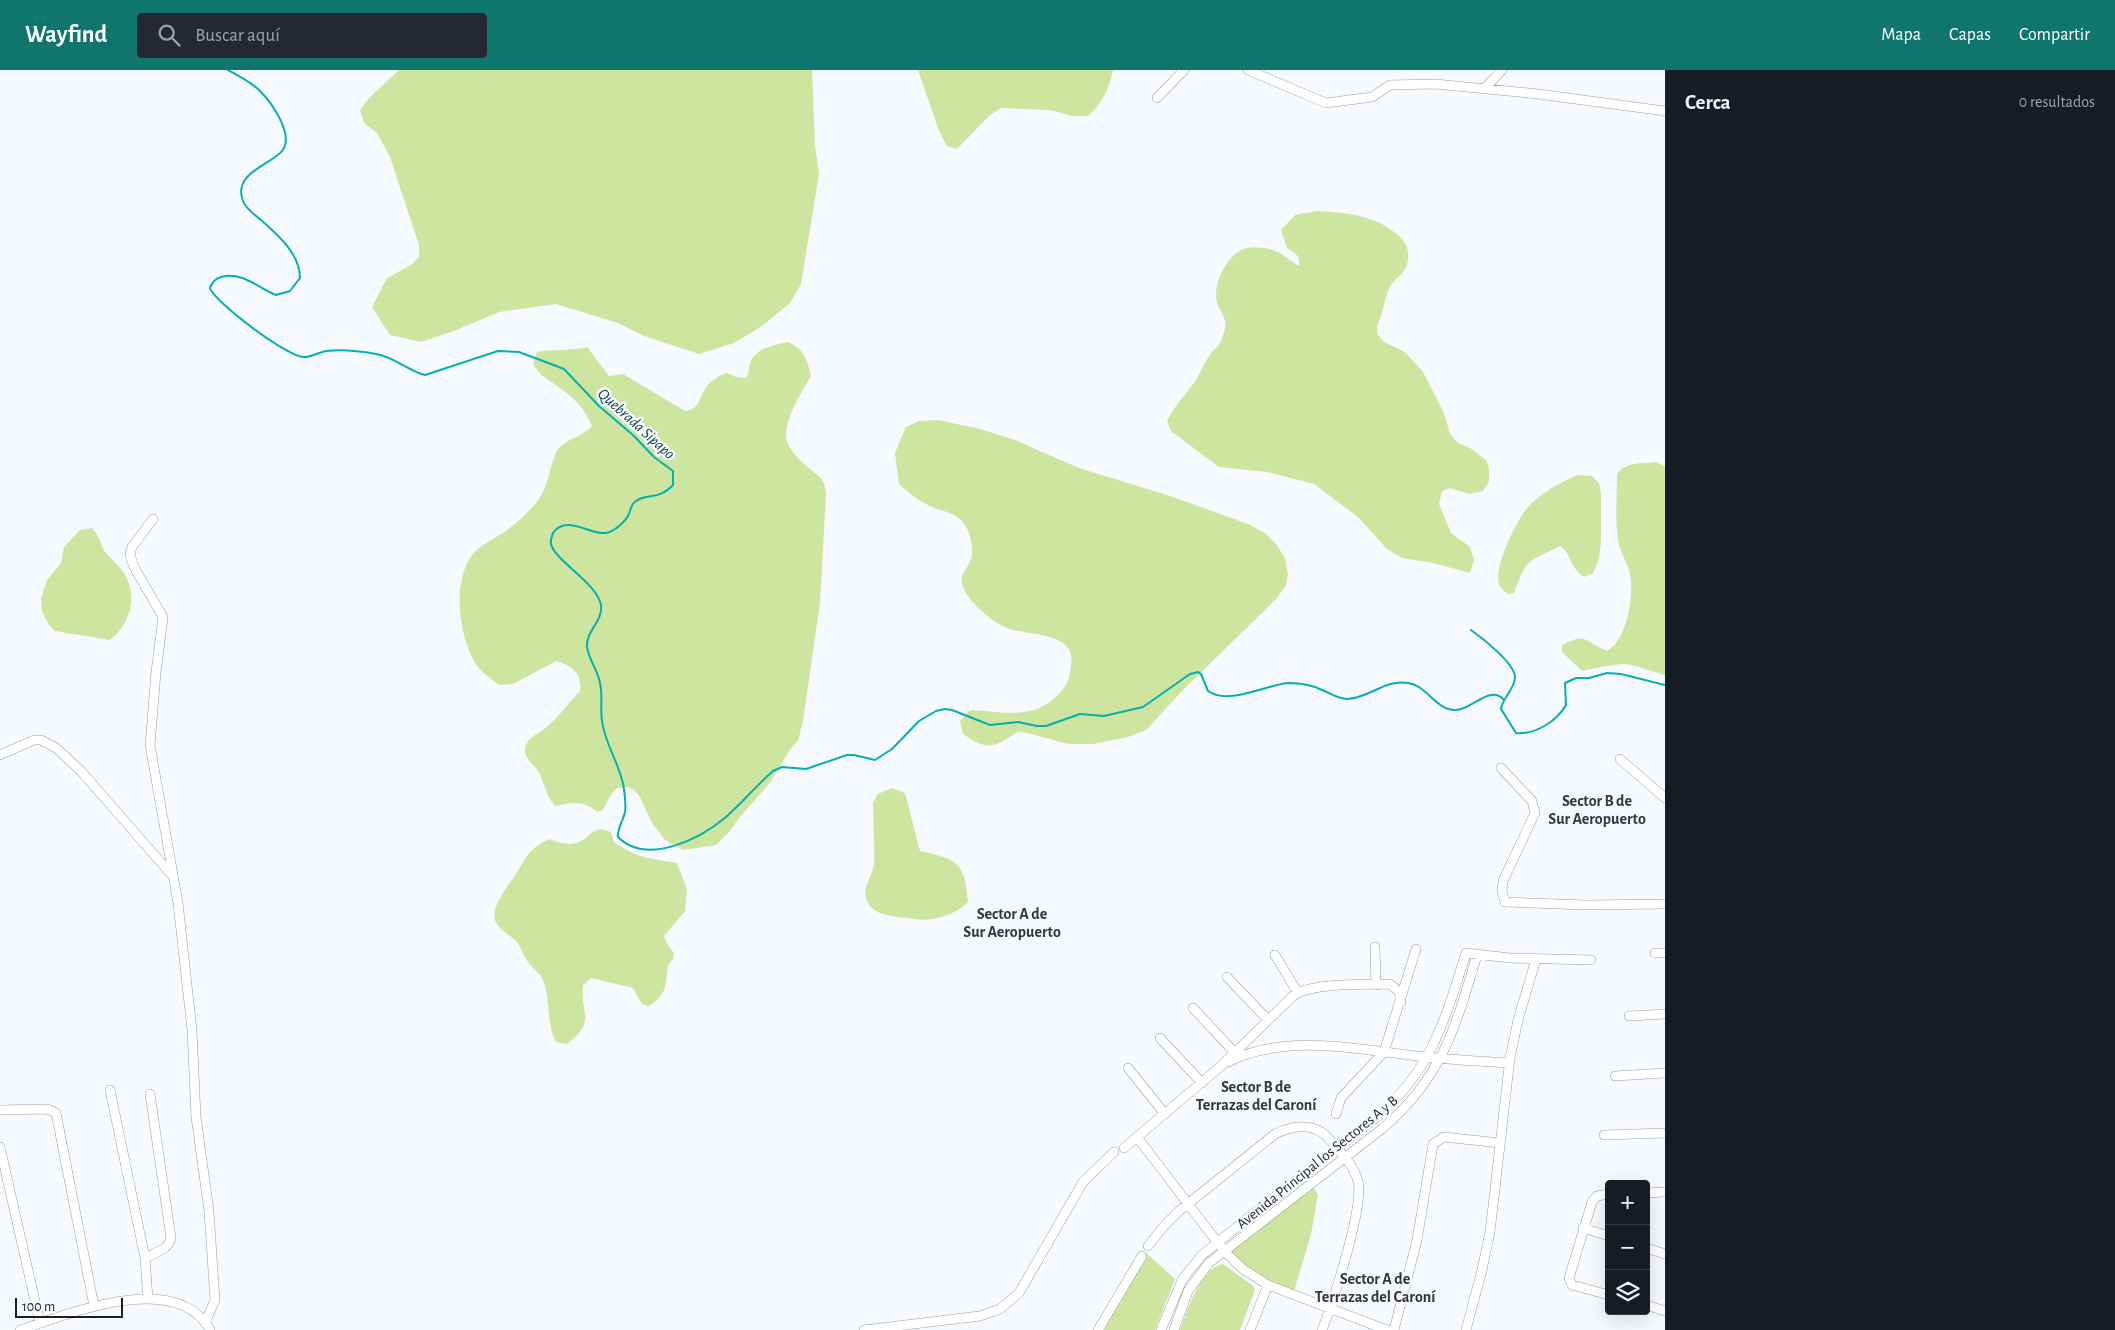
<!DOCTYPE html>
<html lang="es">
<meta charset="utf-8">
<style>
body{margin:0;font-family:"Alegreya Sans",sans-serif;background:#242831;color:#f1f3f6}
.controls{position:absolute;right:15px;bottom:15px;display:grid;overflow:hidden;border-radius:5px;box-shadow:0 5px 20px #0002}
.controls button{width:45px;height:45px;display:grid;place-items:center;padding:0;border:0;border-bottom:1px solid #363941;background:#171b24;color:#f1f3f6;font:25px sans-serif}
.scale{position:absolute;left:15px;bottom:12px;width:108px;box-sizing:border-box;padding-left:5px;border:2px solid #1f2021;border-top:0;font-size:14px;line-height:18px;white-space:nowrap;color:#1f2021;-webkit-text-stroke:4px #f6f9fd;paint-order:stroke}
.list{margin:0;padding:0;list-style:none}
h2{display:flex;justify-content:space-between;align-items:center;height:65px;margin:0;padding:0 20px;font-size:21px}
h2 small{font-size:16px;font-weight:400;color:#9ea1a6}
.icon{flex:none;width:28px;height:28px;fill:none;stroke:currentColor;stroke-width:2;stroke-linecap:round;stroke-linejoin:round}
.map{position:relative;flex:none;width:1665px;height:1260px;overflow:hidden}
header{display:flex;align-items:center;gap:30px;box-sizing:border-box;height:70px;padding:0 25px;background:#0f766e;color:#fff}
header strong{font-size:24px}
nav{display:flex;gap:28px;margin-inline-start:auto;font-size:18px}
.search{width:350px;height:45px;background:#242831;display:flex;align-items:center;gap:12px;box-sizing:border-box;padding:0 18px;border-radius:5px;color:#9ea1a6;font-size:19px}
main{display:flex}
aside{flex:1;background:#171b24}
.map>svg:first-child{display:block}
</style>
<header>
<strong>Wayfind</strong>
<div class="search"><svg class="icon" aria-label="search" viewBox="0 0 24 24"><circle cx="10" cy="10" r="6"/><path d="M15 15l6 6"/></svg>Buscar aquí</div>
<nav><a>Mapa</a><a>Capas</a><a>Compartir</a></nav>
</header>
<main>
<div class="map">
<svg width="1665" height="1260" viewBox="0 0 1665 1260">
<rect width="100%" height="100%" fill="#f6f9fd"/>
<path fill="#cde59e" d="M399 0H812L815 76 819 104 801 214 790 233 762 256 734 273 699 284 644 266 618 253 556 234 499 242 454 261 421 272 390 265 372 237 387 208 411 195 419 187V175L390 87 377 63 364 53 360 40 369 28Z
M918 0H1113C1109 20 1102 33 1088 46H1072L1050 40 1001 38 989 46 957 79 947 76 939 61Z
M1317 141C1348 143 1377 145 1400 167 1408 175 1410 184 1407 195 1405 203 1394 209 1390 216 1384 229 1383 244 1377 257V264L1384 272 1405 282 1423 302 1444 343 1450 364 1458 373 1470 378 1486 390 1489 398V412L1483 421 1469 424 1450 418 1442 421 1439 434 1451 463 1470 477 1474 490 1470 503 1433 493 1402 488 1387 479 1358 447 1314 414 1267 402 1219 397 1171 361 1167 351C1175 335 1186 324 1196 310 1201 301 1205 292 1211 283 1214 279 1219 276 1221 271 1233 243 1216 245 1216 224 1216 210 1227 188 1239 181 1248 176 1260 177 1269 179 1280 181 1290 191 1299 196 1300 186 1296 183 1287 178L1281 160 1295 145Z
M787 272C804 278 807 289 811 306 803 320 781 354 787 371 790 382 801 391 809 398 820 408 824 407 826 423L820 533 803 651 798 671 791 678 770 713 739 748 730 761 716 775 683 780 665 770 652 753 640 727 634 720 628 717 617 718 610 726 603 740 597 742C584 730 571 732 555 736 546 725 546 718 540 705 537 696 524 690 525 679 526 669 536 665 543 660 558 649 567 634 580 621 582 603 573 596 556 591L513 614 499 615C491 608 479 601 474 591 459 564 452 512 472 485 480 475 492 470 503 463 515 455 530 441 539 429 549 415 549 398 556 383 562 369 582 368 592 356 581 330 565 322 543 306 539 304 537 298 533 295L537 282C554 279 570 281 587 277L609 306 623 304 685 341C698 339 698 333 703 323 707 313 717 306 727 303L736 307 746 308C750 303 748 299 750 293 757 277 772 276 787 272Z
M938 350 980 359 1015 370 1079 398 1170 426 1248 454 1266 464 1276 474 1285 488 1288 504 1286 515 1277 528 1183 620 1146 660 1128 667 1093 674H1069L1019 661C994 677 989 682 963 664L960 651 970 640C993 641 1025 648 1045 635 1051 632 1055 627 1060 623 1068 615 1070 606 1071 595 1077 561 1026 566 1007 558 994 553 979 540 971 530 952 505 967 505 972 485 973 476 970 463 965 455 956 441 940 442 926 434 916 429 907 421 899 414L895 383 906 357 919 351Z
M1656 392 1665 397V605C1652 602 1639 596 1626 594 1619 593 1589 599 1582 601L1562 582V575C1587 562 1585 572 1607 581 1626 571 1633 530 1631 510 1630 495 1620 484 1618 470 1615 448 1617 426 1617 404 1627 391 1641 394 1656 392Z
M1577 405 1592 406 1599 413 1601 423V472L1599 488 1593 503 1584 507C1569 497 1572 484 1560 476 1528 493 1528 485 1514 523L1508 524C1506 522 1501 519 1500 516 1491 501 1517 449 1528 437 1541 423 1559 413 1577 405Z
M92 458C99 465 100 473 105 482 110 488 116 493 121 499 139 522 132 553 110 570L55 561 49 555 42 542 41 529 47 510 61 493 64 477 80 460Z
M892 718 905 723 920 781C957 789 965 792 968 832 955 845 933 852 915 849 898 846 867 848 865 824 865 814 873 804 874 794 875 774 873 753 873 733L878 724Z
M602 759 611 762 614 772C636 788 652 789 677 793L687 819 685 841 664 866 667 874 674 883 673 889 668 895C665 915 668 925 648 936L642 934 633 918 591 908 583 915C580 945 597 951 567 974L556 972C546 954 551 930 543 910 540 903 532 898 528 892 524 886 521 878 517 872 511 866 502 861 497 854 487 841 507 818 514 807 528 787 525 781 549 769 559 773 571 777 581 771 591 766 588 762 602 759Z
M1311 1113 1318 1125 1311 1164 1293 1225 1268 1215 1224 1181Z
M1146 1183 1175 1209 1155 1260H1104Z
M1223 1194 1253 1216 1255 1220 1240 1260H1180C1187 1241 1201 1197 1223 1194Z"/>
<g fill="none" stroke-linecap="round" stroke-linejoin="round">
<path stroke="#04b0b2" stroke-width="2" d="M228 0C239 6 251 12 260 21 271 32 295 65 282 81 272 94 232 103 243 131 246 139 255 145 261 150 278 165 300 184 300 208L290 221 276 225C258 218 242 201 221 207 215 209 212 212 210 218 214 232 289 288 304 287 312 287 319 282 327 281 344 279 359 281 376 284 394 287 409 301 425 305L498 281 519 282 564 299 599 336 634 366 654 387 673 401V415C658 431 646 423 636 431 631 434 631 439 629 444 626 451 614 462 606 463 590 465 566 444 553 463 552 466 550 471 551 474 554 490 597 513 601 535 603 552 586 560 587 577 589 590 598 601 600 613 603 626 600 638 602 651 605 675 621 696 624 719 625 726 626 735 625 742 623 751 617 759 618 767 647 796 700 769 726 747 743 732 757 715 773 701L782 697 806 699 847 685H854L875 690 892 679 919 651 936 641 945 639 952 640 990 655 1018 652 1037 656H1046L1080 644 1104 646 1143 637 1190 604 1198 602 1201 604 1208 621C1228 636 1268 614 1289 613 1300 613 1312 615 1322 620 1330 623 1338 629 1347 629 1370 628 1385 609 1408 613 1427 615 1436 641 1456 640 1471 640 1490 615 1503 629
M1471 560C1481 567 1516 594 1515 608 1514 620 1503 627 1501 639L1516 663C1535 665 1557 651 1566 635L1565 613 1576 608H1589L1607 603 1621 604 1665 615"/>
<defs>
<path id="minor" d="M1248 0 1326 33 1372 27 1390 15 1435 14 1538 24 1665 41
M1484 19 1502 0
M1157 28 1184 0
M153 449 132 477 130 485 134 497 163 547 156 602 150 675 178 833 192 960 196 1047 209 1141 214 1216 215 1230 205 1253
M0 685 34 670H41L56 678 81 701 171 804
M1620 689 1665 728
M1501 698 1532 731 1535 743 1503 811 1502 821 1505 832 1587 835 1665 834
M1375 877 1376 915
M1655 883H1665
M1275 885 1298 923
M1227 907 1268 950
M1193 938 1235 983
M1629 946 1665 944
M1160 968 1202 1013
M1228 992C1288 962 1361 980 1425 987 1453 990 1481 991 1509 993
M1128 998 1165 1044
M1615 1006 1665 1003
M110 1020 145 1188 148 1229
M0 1040 45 1039 50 1040 56 1043 94 1236
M1336 1044 1341 1028 1384 982 1416 879
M1604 1065 1665 1063
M1137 1067 1224 1181 1243 1199 1268 1215 1387 1260
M0 1077 40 1253
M1124 1078 1221 996 1293 926C1311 912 1366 915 1390 914L1399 922 1401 932
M1646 1123 1665 1122
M1609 1124 1597 1126 1592 1132 1569 1208 1572 1215 1609 1225
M1583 1158 1609 1166
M1148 1176 1164 1156 1179 1141 1275 1064C1293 1055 1316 1052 1330 1070 1340 1081 1354 1096 1358 1111 1364 1138 1333 1232 1322 1260
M1646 1178 1665 1184
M145 1188C155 1183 169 1179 171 1168L150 1024
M1646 1235 1665 1241
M20 1260C68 1244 177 1199 210 1260
M864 1260 980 1246 1000 1239 1019 1223 1083 1112 1114 1082
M1098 1260 1142 1186
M1161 1260 1182 1210 1201 1186 1239 1155 1377 1047C1432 999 1445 950 1466 883L1510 888 1591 890
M1174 1260 1188 1221 1209 1193 1383 1058C1442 1008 1456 956 1477 885
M1250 1260 1268 1215
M1394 1260 1417 1170 1433 1074 1444 1067 1500 1073
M1466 1260 1482 1200 1490 1162 1510 988 1518 950 1536 889"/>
</defs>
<use href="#minor" stroke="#9b9ea1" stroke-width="10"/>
<use href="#minor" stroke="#fff" stroke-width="9"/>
</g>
<g text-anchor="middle" stroke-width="5" stroke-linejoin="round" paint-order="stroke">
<g font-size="15" fill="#1f2021" stroke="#f6f9fd">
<text transform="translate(1317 1092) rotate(-39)" y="5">Avenida Principal los Sectores A y B</text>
</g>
<g font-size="16" font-style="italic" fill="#084748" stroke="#f6f9fd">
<text transform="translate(637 353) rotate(42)" y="6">Quebrada Sipapo</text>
</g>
<g font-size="16" font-weight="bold" fill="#35373a" stroke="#f6f9fd">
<text x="1597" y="736">Sector B de<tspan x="1597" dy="18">Sur Aeropuerto</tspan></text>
<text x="1012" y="849">Sector A de<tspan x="1012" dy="18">Sur Aeropuerto</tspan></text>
<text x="1256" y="1022">Sector B de<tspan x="1256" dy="18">Terrazas del Caroní</tspan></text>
<text x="1375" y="1214">Sector A de<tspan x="1375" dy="18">Terrazas del Caroní</tspan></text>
</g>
</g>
</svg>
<div class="controls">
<button>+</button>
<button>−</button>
<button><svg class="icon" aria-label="layers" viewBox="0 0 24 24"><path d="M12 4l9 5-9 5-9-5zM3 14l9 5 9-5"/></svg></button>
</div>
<div class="scale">100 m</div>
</div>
<aside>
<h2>Cerca<small>0 resultados</small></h2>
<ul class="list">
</ul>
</aside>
</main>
